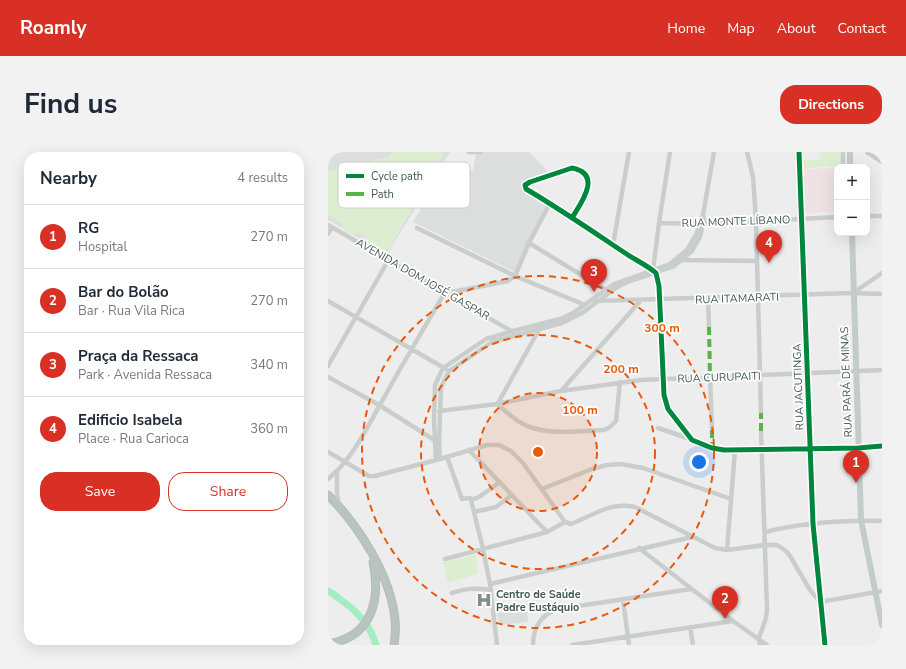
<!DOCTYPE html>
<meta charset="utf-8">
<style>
body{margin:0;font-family:"Nunito Sans",sans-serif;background:#f2f2f3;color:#1f2937}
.controls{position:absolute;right:12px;top:12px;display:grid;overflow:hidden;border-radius:8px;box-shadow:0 4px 16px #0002}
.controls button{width:36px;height:36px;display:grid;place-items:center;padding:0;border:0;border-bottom:1px solid #e0e1e3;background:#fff;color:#1f2937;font:20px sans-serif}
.you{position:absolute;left:371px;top:310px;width:14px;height:14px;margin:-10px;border:3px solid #fff;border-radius:50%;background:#1a73e8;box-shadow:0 0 0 6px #1a73e833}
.badge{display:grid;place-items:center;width:26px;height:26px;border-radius:50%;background:#d93025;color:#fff;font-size:13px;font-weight:700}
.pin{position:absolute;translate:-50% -33px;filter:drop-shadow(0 1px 2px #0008)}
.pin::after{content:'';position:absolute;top:21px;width:14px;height:12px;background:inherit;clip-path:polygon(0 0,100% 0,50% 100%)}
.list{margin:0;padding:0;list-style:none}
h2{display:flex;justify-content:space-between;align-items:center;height:52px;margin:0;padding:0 16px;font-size:17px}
h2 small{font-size:13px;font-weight:400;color:#747a83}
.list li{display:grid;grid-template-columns:26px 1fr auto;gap:12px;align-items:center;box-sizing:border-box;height:64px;padding:0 16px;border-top:1px solid #e0e1e3}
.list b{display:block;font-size:15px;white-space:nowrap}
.list p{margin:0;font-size:13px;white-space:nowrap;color:#747a83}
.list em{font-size:13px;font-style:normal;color:#747a83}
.actions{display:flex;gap:8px;padding:12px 16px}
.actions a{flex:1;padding:9px 0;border:1px solid #d93025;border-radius:16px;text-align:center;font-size:14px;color:#d93025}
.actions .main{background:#d93025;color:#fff}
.map{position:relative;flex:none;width:554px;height:493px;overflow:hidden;border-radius:16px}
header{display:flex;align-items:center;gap:24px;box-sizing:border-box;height:56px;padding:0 20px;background:#d93025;color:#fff}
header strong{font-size:19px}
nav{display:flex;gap:22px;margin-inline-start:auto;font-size:14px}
.intro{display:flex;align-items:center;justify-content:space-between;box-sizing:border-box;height:96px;padding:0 24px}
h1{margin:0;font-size:28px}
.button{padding:10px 18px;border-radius:16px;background:#d93025;color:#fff;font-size:14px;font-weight:700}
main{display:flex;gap:24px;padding:0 24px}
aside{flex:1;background:#fff;border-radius:16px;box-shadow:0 4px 16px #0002}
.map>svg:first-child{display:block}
</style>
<header>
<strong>Roamly</strong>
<nav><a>Home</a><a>Map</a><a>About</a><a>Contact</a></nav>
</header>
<div class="intro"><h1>Find us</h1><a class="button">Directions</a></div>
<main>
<aside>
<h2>Nearby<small>4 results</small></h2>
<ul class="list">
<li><span class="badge">1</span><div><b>RG</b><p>Hospital</p></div><em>270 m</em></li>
<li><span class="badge">2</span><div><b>Bar do Bolão</b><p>Bar · Rua Vila Rica</p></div><em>270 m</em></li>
<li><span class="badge">3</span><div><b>Praça da Ressaca</b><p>Park · Avenida Ressaca</p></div><em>340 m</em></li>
<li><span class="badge">4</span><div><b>Edificio Isabela</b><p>Place · Rua Carioca</p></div><em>360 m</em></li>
</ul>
<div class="actions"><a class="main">Save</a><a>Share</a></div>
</aside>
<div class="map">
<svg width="554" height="493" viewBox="0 0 554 493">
<rect width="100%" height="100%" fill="#eeedee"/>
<path fill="#efe2e4" d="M509 16V60L477 61 475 17Z"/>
<path fill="#dcdddd" d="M0 0H122L59 102 0 68Z
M158 0H201L225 25 197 37 220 50 187 120 85 70 118 13 134 20 135 17 145 19 148 1Z
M199 457 200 470 171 473 169 461Z"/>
<path fill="#f5e3f0" d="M148 438 161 440 164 456 152 457Z"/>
<path fill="#ddeed0" d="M65 0H116L113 7 104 18 90 40 86 48 82 61 65 90 62 101 58 104 50 100 43 92 36 91 34 87 38 85 30 81C24 85 20 81 15 77L14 71 0 63V29L4 28H0V19L10 17 12 26 17 24 15 14 36 10 38 21 57 17 47 18 45 8 60 5 63 1Z
M491 0H513V14L474 16 473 8H493Z
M148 403 150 422 119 431 115 410Z"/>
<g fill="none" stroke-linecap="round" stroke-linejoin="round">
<path stroke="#a4edc2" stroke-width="7" d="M0 439C5 441 9 445 13 448 30 460 42 473 48 493"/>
<defs>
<path id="highway" d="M0 343C31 374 63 424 67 468 68 476 67 485 66 493
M0 492C44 485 53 448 45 410"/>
</defs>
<use href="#highway" stroke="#b2bdba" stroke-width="9"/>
<path stroke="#c9cecd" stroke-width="4.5" d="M141 0H153
M419 0 425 25 428 68 433 261
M471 0 485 372 497 493
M515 0V15
M539 64H554
M244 66C253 51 275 22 244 16L202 30 197 33 198 37C232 57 264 79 297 101 307 108 319 113 328 121L331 134 336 243 340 257 364 288 384 296 396 298 530 296 554 294
M331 71 375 72 509 65
M0 73 185 180
M89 76 187 124 257 153
M0 82 4 75
M201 91 278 138
M285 93 301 0
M355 108 429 109
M325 118 331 71 342 0
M525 141 554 121
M380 147 381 175
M0 149 118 217
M267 149 525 141 554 142
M0 214 61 107
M382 224 384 278
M0 225 51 253 108 289
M233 239 313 148
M170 251 212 176
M169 252C179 260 189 271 202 275 225 283 252 279 276 278L282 275 288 269 292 230
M111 259 169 252 233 239 313 228 554 218
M330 276 362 287
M141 298 219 380
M0 300 41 324H47L112 307 159 293H171L183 299 195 311 237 370
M119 305 134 347 142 346 143 348
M112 307 111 290 113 235 121 219 164 190 234 171 254 161 288 136 299 130 346 114 364 99 372 85 376 67 375 63 386 0
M108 308 106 269 107 233 115 216 158 187 185 179 232 167 245 161 286 132 342 112 359 98 369 81 373 66 375 63
M9 320V341L11 354
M0 327C26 306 40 273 57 244 76 209 97 175 117 140L129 139 180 129 187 124 201 91 222 51
M214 337 264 317 279 313 293 312 315 316 403 347
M143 348 155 397 162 432 169 493
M143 348 151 345 172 330
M146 360 168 355 184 343
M237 370 243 372C264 364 283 349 307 355L387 396 399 398 437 393H449L458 399 462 404 482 438 492 450
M437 380C474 371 515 368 554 369
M311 396 405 469
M399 398 407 298
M117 407 219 380 237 370
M162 432 364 385
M124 441C139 436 147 436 163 438
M295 448 301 493
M492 450 554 439
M362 475 365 493
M205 493C205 476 213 462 230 457L363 437
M244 493 405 469 439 493
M432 493 431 486 438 466 439 456 433 279"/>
<path stroke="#c4ccc9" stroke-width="6" d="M522 0V15
M540 0 554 9
M524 81 533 368 554 473"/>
<use href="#highway" stroke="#b9c4c1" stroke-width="7"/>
<path stroke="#57b448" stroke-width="4" stroke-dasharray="8 4" stroke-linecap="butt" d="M381 175 382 224
M384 278V296
M433 279V261"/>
<defs>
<path id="cycleway" d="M471 0 485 372 497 493
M244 66C253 51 275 22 244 16L202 30 197 33 198 37C232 57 264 79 297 101 307 108 319 113 328 121L331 134 336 243 340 257 364 288 384 296 396 298 530 296 554 294"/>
</defs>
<use href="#cycleway" stroke="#fff" stroke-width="8"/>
<use href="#cycleway" stroke="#00873e" stroke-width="5"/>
</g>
<circle cx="210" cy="300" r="59" fill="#e8590c" fill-opacity=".12"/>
<g fill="none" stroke="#e8590c" stroke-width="2" stroke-dasharray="7 5">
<circle cx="210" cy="300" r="59"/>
<circle cx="210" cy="300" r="117"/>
<circle cx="210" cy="300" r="176"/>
</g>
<defs>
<symbol id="hospital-bare" viewBox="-9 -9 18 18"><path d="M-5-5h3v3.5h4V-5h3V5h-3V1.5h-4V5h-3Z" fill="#808d89" stroke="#fff" stroke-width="2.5" paint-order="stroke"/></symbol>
</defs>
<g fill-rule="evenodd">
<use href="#hospital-bare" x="145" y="437" width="22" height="22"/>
</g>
<g text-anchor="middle" stroke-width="3.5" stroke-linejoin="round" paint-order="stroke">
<g font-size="11" fill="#445a53" stroke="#fff">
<text transform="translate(408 69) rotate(-2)" y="4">RUA MONTE LÍBANO</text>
<text transform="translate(95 127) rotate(30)" y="4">AVENIDA DOM JOSÉ GASPAR</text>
<text transform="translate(409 146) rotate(-2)" y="4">RUA ITAMARATI</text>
<text transform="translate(391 225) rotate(-2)" y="4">RUA CURUPAITI</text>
<text transform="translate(518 230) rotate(-92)" y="4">RUA PARÁ DE MINAS</text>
<text transform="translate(470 235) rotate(-92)" y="4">RUA JACUTINGA</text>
</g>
<g font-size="11" font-weight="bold" fill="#445a53" stroke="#fff" text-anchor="start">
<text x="168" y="446">Centro de Saúde<tspan x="168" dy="13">Padre Eustáquio</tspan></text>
</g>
</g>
<rect x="10" y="10" width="132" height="46" rx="6" fill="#fff" stroke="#c7cecb" stroke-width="1"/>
<rect x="18" y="22" width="18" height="4" fill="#00873e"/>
<rect x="18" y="40" width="18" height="4" fill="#57b448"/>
<g font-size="11" fill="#445a53">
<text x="43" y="28">Cycle path</text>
<text x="43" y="46">Path</text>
</g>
<circle cx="210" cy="300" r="6" fill="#e8590c" stroke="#fff" stroke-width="2"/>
<g font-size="12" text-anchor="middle" font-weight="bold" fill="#e8590c" stroke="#fff" stroke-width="3.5" stroke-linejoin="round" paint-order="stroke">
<text x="334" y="180">300 m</text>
<text x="293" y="221">200 m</text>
<text x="252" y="262">100 m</text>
</g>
</svg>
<div class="controls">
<button>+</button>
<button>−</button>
</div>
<div class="you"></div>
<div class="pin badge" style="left:528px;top:331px">1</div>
<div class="pin badge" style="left:397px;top:467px">2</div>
<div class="pin badge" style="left:266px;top:140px">3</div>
<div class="pin badge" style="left:441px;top:111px">4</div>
</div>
</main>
